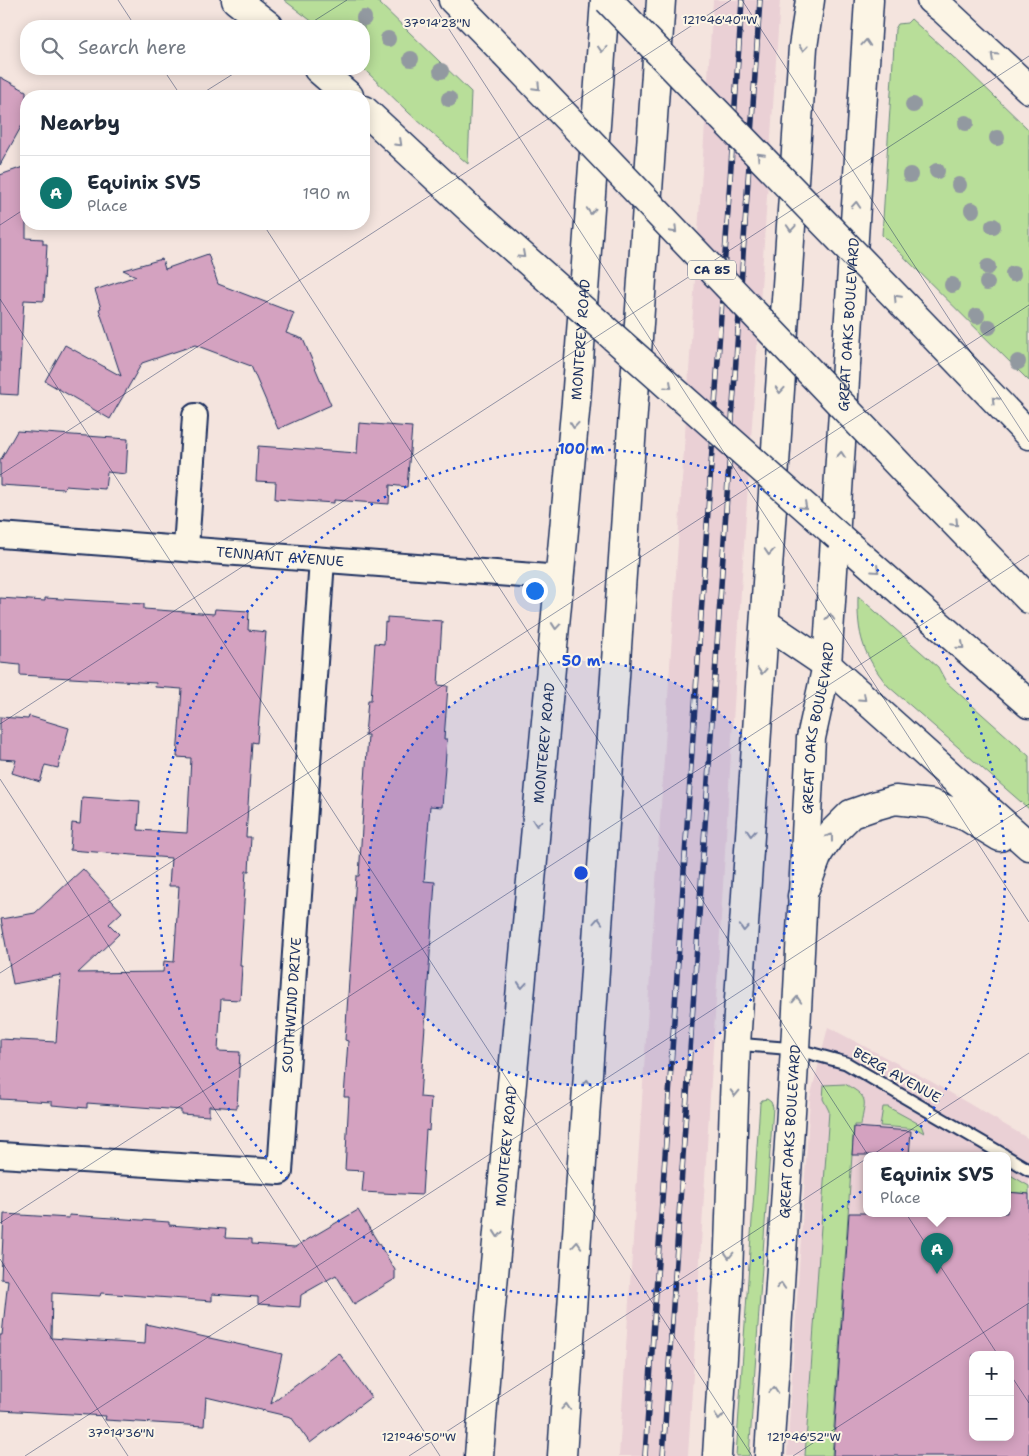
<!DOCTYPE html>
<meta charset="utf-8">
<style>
body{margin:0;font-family:"Shantell Sans",sans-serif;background:#f6f6f7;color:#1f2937}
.controls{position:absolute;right:15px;bottom:15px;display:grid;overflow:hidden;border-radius:10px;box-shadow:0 2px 12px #0003}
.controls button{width:45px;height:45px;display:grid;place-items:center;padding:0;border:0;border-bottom:1px solid #e0e1e3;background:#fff;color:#1f2937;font:25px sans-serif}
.you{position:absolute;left:534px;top:590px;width:18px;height:18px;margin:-12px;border:4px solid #fff;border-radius:50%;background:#1a73e8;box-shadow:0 0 0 8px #1a73e833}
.badge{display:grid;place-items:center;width:32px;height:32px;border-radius:50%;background:#0f766e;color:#fff;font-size:16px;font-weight:700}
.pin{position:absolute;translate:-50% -41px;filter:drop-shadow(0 1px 2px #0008)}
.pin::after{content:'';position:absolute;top:26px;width:18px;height:15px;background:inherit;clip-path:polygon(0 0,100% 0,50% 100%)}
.popup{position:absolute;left:863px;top:1152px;width:148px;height:65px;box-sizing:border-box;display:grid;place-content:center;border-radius:10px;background:#fff;filter:drop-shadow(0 1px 4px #0005);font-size:16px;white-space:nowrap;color:#747a83}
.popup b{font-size:19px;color:#1f2937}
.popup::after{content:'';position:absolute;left:50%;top:100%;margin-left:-10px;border:10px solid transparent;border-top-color:#fff}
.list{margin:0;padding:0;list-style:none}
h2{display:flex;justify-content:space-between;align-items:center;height:65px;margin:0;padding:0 20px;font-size:21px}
h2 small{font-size:16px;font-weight:400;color:#747a83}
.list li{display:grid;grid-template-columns:32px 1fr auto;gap:15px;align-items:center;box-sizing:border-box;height:75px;padding:0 20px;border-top:1px solid #e0e1e3}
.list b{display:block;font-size:19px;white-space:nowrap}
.list p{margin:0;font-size:16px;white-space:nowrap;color:#747a83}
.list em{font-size:16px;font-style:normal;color:#747a83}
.icon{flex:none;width:28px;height:28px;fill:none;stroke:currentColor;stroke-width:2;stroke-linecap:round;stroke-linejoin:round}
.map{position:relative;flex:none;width:1029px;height:1456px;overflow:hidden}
.search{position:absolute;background:#fff;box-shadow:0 2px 12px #0003;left:20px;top:20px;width:350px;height:55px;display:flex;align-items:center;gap:12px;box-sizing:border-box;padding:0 18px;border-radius:20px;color:#747a83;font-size:19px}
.panel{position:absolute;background:#fff;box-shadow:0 2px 12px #0003;left:20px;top:90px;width:350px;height:140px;border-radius:20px}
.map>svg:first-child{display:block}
</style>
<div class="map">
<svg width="1029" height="1456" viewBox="0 0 1029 1456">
<rect width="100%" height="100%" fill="#f4e4de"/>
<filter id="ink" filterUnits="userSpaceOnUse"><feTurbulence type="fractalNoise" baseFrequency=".02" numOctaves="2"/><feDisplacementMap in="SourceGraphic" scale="10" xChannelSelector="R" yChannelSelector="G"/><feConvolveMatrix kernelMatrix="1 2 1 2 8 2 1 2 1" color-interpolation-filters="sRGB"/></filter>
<g filter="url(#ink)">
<path fill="#ead0d5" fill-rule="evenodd" d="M713 0H780L741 591 688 1456H619Z
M828 1027 932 1082 1029 1139V1456H787L810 1098ZM867 1155H1007V1213H867ZM973 1355H1010V1437H973Z"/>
<path fill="#b8de99" stroke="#6a867c" d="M284 0H376L471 92 468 164 409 113 364 69V26H318Z
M911 19 961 64 1029 130V381L882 235 895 29 898 24 907 23Z
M858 596 938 667 946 682 1029 756V809L888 686C863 655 857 635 858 596Z
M845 1084C870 1098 865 1099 861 1125H854L832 1456H805L829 1111 823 1099 824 1085Z
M767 1099 771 1102 773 1107 749 1456H736L760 1103 762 1100Z
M883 1107H888L921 1125 924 1133 917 1129 880 1126Z
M1007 1173 1029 1186V1194L1007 1192Z"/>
<path fill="#d4a2c0" stroke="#1b2f5e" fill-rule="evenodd" d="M0 77 26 91V118L0 165Z
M26 166V238L43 239V244H47L44 301 24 300 18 395 0 394V175Z
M208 254 218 284 294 313 286 333 303 339 331 405 278 429 251 366 195 345 142 363 110 419 45 381 65 345 121 376 99 309 101 308 95 290 136 276 123 270 162 259 165 269Z
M359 423 412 427 407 487 390 485 389 504 334 500V503L275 499 276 482 256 481 258 446 357 453Z
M17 431 128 439 126 474 107 472 105 489 65 486 64 489 0 485V461Z
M0 598 45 601V598L144 604V609L214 614 215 609 249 611 248 630 266 632 257 743 252 742 246 837H251L249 871H246L240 966H242L240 1000 221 999 218 1051 240 1052 237 1108 209 1106V1116L181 1114V1110L87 1103V1108L52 1105V1102L0 1099V1039L56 1042 61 975 13 984 1 919 35 913 83 869 122 912 109 924 119 934 78 973 163 972 164 961 174 962 179 886H169L171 858 70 850 72 823 80 824 82 797 140 801 138 830 187 833 191 758 177 757 182 689 155 687 156 683 20 675V665L0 663Z
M387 617 442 621 438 685 448 686 444 739H447L442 807 430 806 424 881 435 882 420 1097 431 1098 429 1131 426 1130 422 1195 362 1192 364 1171 345 1170 349 1097H344L348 1041 345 1040 356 876H359L363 812 368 735H365L368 700H371L375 643 384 644 385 622 387 623Z
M29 716 69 728 58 768 45 765 40 782 12 773 16 760 0 759V717L28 719Z
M854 1127 911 1131 909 1155H852Z
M1007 1192 1029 1194V1456H833L849 1213H1007ZM973 1355H1010V1437H973Z
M358 1210 395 1270V1279L354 1304 336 1275 301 1295 300 1307 258 1304V1297L212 1294V1301L101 1293 100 1296 52 1293 51 1338 145 1344 146 1324 282 1354 271 1404 339 1353 371 1397 310 1443 291 1417 206 1397 204 1426 105 1420 106 1416 0 1410V1335H2L8 1280 1 1279 4 1214 69 1218V1215L169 1222V1225L226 1229 225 1238 252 1239V1244L295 1247Z"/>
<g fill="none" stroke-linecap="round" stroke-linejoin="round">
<defs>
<path id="service" d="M736 1044 795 1049 846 1063 1004 1155
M1007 1157 1029 1170"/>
<g id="minor">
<path id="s1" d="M0 535 561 578"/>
<path d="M186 548 195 416"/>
<path id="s2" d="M0 1155 280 1172 322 560"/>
</g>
<g id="secondary">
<path d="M717 1456 728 1275 736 1044 803 47 810 0"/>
<path id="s3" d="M769 1456 795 1049 811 738 827 665 869 0"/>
</g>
<g id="primary">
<path id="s4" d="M479 1456 490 1317 576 402 605 0"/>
<path d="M562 1456 661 0"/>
</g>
<path id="motorway" d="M236 0 269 26
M453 0 504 52
M931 0 944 10 1029 89
M318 69 349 96
M364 110 485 223
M931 333 1029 435
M921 488 1029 599
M839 537 1029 704
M765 623 827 665 1029 846
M802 896 819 852 833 832 851 814 874 806 895 800 931 804 967 817 1000 837"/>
</defs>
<use href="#service" stroke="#1b2f5e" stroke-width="15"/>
<use href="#minor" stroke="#1b2f5e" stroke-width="28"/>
<use href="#secondary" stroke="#1b2f5e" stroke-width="31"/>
<use href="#primary" stroke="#1b2f5e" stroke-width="31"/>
<use href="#motorway" stroke="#1b2f5e" stroke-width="31"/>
<use href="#service" stroke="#fcf5e5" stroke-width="11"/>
<use href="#minor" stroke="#fcf5e5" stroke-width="24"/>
<use href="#secondary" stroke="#fcf5e5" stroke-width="28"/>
<use href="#primary" stroke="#fcf5e5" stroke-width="28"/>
<use href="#motorway" stroke="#fcf5e5" stroke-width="28"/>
<defs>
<path id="rail" d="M645 1456 742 0
M663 1456 760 0"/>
</defs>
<use href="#rail" stroke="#1b2f5e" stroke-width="5.5"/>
<use href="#rail" stroke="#fcf5e5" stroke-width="4" stroke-dasharray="11" stroke-linecap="butt"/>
<defs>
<path id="motorway-bridge" d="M608 0 931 333
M504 52 921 488
M485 223 839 537"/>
</defs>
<use href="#motorway-bridge" stroke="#1b2f5e" stroke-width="31" stroke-linecap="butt"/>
<use href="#motorway-bridge" stroke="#fcf5e5" stroke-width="28"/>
</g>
<g fill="#9299a0">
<circle cx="364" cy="18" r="8"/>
<circle cx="388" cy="39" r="8"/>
<circle cx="411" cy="59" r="8"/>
<circle cx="441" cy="71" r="8"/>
<circle cx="449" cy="99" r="8"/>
<circle cx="913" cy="105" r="8"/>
<circle cx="966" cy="123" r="8"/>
<circle cx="997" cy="138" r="8"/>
<circle cx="937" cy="171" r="8"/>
<circle cx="910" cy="175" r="8"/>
<circle cx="959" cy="185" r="8"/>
<circle cx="972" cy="210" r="8"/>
<circle cx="993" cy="226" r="8"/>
<circle cx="988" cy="267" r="8"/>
<circle cx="1013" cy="274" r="8"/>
<circle cx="987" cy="283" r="8"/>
<circle cx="952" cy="285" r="8"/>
<circle cx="977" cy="316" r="8"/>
<circle cx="989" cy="327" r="8"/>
<circle cx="1018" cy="362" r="8"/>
</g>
<defs><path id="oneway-chevron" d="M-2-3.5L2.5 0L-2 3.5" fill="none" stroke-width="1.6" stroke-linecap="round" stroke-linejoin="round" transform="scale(1.25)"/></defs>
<g stroke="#8c92a2">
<use href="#oneway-chevron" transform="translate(866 43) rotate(-86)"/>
<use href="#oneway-chevron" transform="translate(803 48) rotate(96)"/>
<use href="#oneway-chevron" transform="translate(602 49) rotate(94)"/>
<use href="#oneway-chevron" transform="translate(994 56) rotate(-137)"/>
<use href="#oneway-chevron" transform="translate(537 87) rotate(46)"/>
<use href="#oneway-chevron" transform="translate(399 143) rotate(43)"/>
<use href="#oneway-chevron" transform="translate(760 156) rotate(-134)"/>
<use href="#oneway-chevron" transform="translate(856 205) rotate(-86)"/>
<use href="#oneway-chevron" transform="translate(591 211) rotate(94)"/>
<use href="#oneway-chevron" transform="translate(791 228) rotate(94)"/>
<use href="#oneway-chevron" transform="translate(674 230) rotate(46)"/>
<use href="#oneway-chevron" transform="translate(522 255) rotate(42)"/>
<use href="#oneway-chevron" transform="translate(897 298) rotate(-134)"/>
<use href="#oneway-chevron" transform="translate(669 386) rotate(42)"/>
<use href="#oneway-chevron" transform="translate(780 390) rotate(94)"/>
<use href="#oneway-chevron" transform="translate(995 400) rotate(-134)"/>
<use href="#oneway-chevron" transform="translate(574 425) rotate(95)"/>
<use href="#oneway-chevron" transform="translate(841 455) rotate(-86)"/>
<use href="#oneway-chevron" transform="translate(804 506) rotate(42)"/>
<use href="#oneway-chevron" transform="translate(955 523) rotate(46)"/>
<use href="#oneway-chevron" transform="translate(769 552) rotate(94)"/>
<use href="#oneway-chevron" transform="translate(876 570) rotate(42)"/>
<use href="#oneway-chevron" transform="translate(830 617) rotate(-86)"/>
<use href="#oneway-chevron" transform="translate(556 626) rotate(95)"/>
<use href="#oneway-chevron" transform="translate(961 646) rotate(41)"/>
<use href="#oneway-chevron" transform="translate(762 671) rotate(94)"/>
<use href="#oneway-chevron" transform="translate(863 698) rotate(42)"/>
<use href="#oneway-chevron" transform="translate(537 823) rotate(95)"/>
<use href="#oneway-chevron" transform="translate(751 833) rotate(94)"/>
<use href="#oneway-chevron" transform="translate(830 837) rotate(-53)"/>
<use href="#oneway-chevron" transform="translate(598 921) rotate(-86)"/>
<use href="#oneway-chevron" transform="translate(744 928) rotate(94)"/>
<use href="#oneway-chevron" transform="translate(522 985) rotate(95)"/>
<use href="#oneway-chevron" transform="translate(797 1000) rotate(-87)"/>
<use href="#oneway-chevron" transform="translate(587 1083) rotate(-86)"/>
<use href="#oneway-chevron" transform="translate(735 1093) rotate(92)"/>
<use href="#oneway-chevron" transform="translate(498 1234) rotate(95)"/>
<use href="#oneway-chevron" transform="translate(577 1245) rotate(-86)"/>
<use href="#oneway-chevron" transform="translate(729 1255) rotate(92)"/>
<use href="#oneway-chevron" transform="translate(781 1286) rotate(-86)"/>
<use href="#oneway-chevron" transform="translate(774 1390) rotate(-86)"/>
<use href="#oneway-chevron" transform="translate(566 1407) rotate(-86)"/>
<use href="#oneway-chevron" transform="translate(719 1417) rotate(94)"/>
</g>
</g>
<path fill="none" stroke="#1b2f5e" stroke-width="1" stroke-opacity="0.45" d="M118 0 135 26M430 0 1029 922M742 0 1029 442M306 26 347 0M163 69 181 96M198 96 241 69M263 224 998 1355M0 225 26 208M0 299 752 1456M0 475 731 0M0 724 1029 56M0 779 440 1456M0 973 1029 305M0 1223 1029 555M0 1259 128 1456M1010 1374 1029 1403M25 1456 1029 804M409 1456 1029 1053M793 1456 1029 1303"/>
<circle cx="581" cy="873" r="212" fill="#1d4ed8" fill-opacity=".12"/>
<g fill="none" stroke="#1d4ed8" stroke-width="2.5" stroke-dasharray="2.5 5">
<circle cx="581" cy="873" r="212"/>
<circle cx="581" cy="873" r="424"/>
</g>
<g text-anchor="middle" stroke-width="4" stroke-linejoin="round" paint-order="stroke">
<rect fill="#fcf5e5" stroke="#5e6a86" stroke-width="1" x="688" y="260.5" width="48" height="19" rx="4"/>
<g font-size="12" font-weight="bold" fill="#1b2f5e">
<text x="712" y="274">CA 85</text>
</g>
<g font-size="14" fill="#1b2f5e" stroke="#fcf5e5">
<text dy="5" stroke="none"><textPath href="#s3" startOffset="1135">GREAT OAKS BOULEVARD</textPath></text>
<text dy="5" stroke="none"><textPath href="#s4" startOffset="1121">MONTEREY ROAD</textPath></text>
<text dy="5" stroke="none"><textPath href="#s1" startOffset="281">TENNANT AVENUE</textPath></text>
<text dy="5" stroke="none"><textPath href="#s3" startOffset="730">GREAT OAKS BOULEVARD</textPath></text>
<text dy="5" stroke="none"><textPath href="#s4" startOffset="716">MONTEREY ROAD</textPath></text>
<text dy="5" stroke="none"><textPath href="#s2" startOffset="448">SOUTHWIND DRIVE</textPath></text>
<text transform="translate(897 1075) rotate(29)" y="5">BERG AVENUE</text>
<text dy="5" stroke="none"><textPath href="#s3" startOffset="325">GREAT OAKS BOULEVARD</textPath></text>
<text dy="5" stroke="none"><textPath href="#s4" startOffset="311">MONTEREY ROAD</textPath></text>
</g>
</g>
<g font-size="12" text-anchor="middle" fill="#1b2f5e" stroke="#fcf5e5" stroke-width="4" stroke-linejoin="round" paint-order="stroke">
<text x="720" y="24">121°46'40"W</text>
<text x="437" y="27">37°14'28"N</text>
<text x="121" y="1437">37°14'36"N</text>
<text x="419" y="1441">121°46'50"W</text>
<text x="804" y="1441">121°46'52"W</text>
</g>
<circle cx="581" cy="873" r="8" fill="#1d4ed8" stroke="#fcf5e5" stroke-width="2.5"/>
<g font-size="15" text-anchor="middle" font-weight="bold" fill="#1d4ed8" stroke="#fcf5e5" stroke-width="4" stroke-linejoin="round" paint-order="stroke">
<text x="581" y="454">100 m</text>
<text x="581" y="666">50 m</text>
</g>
</svg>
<div class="controls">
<button>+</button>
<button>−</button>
</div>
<div class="you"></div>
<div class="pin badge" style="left:937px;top:1274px">A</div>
<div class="popup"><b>Equinix SV5</b>Place</div>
<div class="search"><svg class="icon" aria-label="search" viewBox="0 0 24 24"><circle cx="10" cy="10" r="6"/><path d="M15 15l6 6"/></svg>Search here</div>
<section class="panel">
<h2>Nearby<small></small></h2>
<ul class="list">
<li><span class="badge">A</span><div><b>Equinix SV5</b><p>Place</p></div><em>190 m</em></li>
</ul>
</section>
</div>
